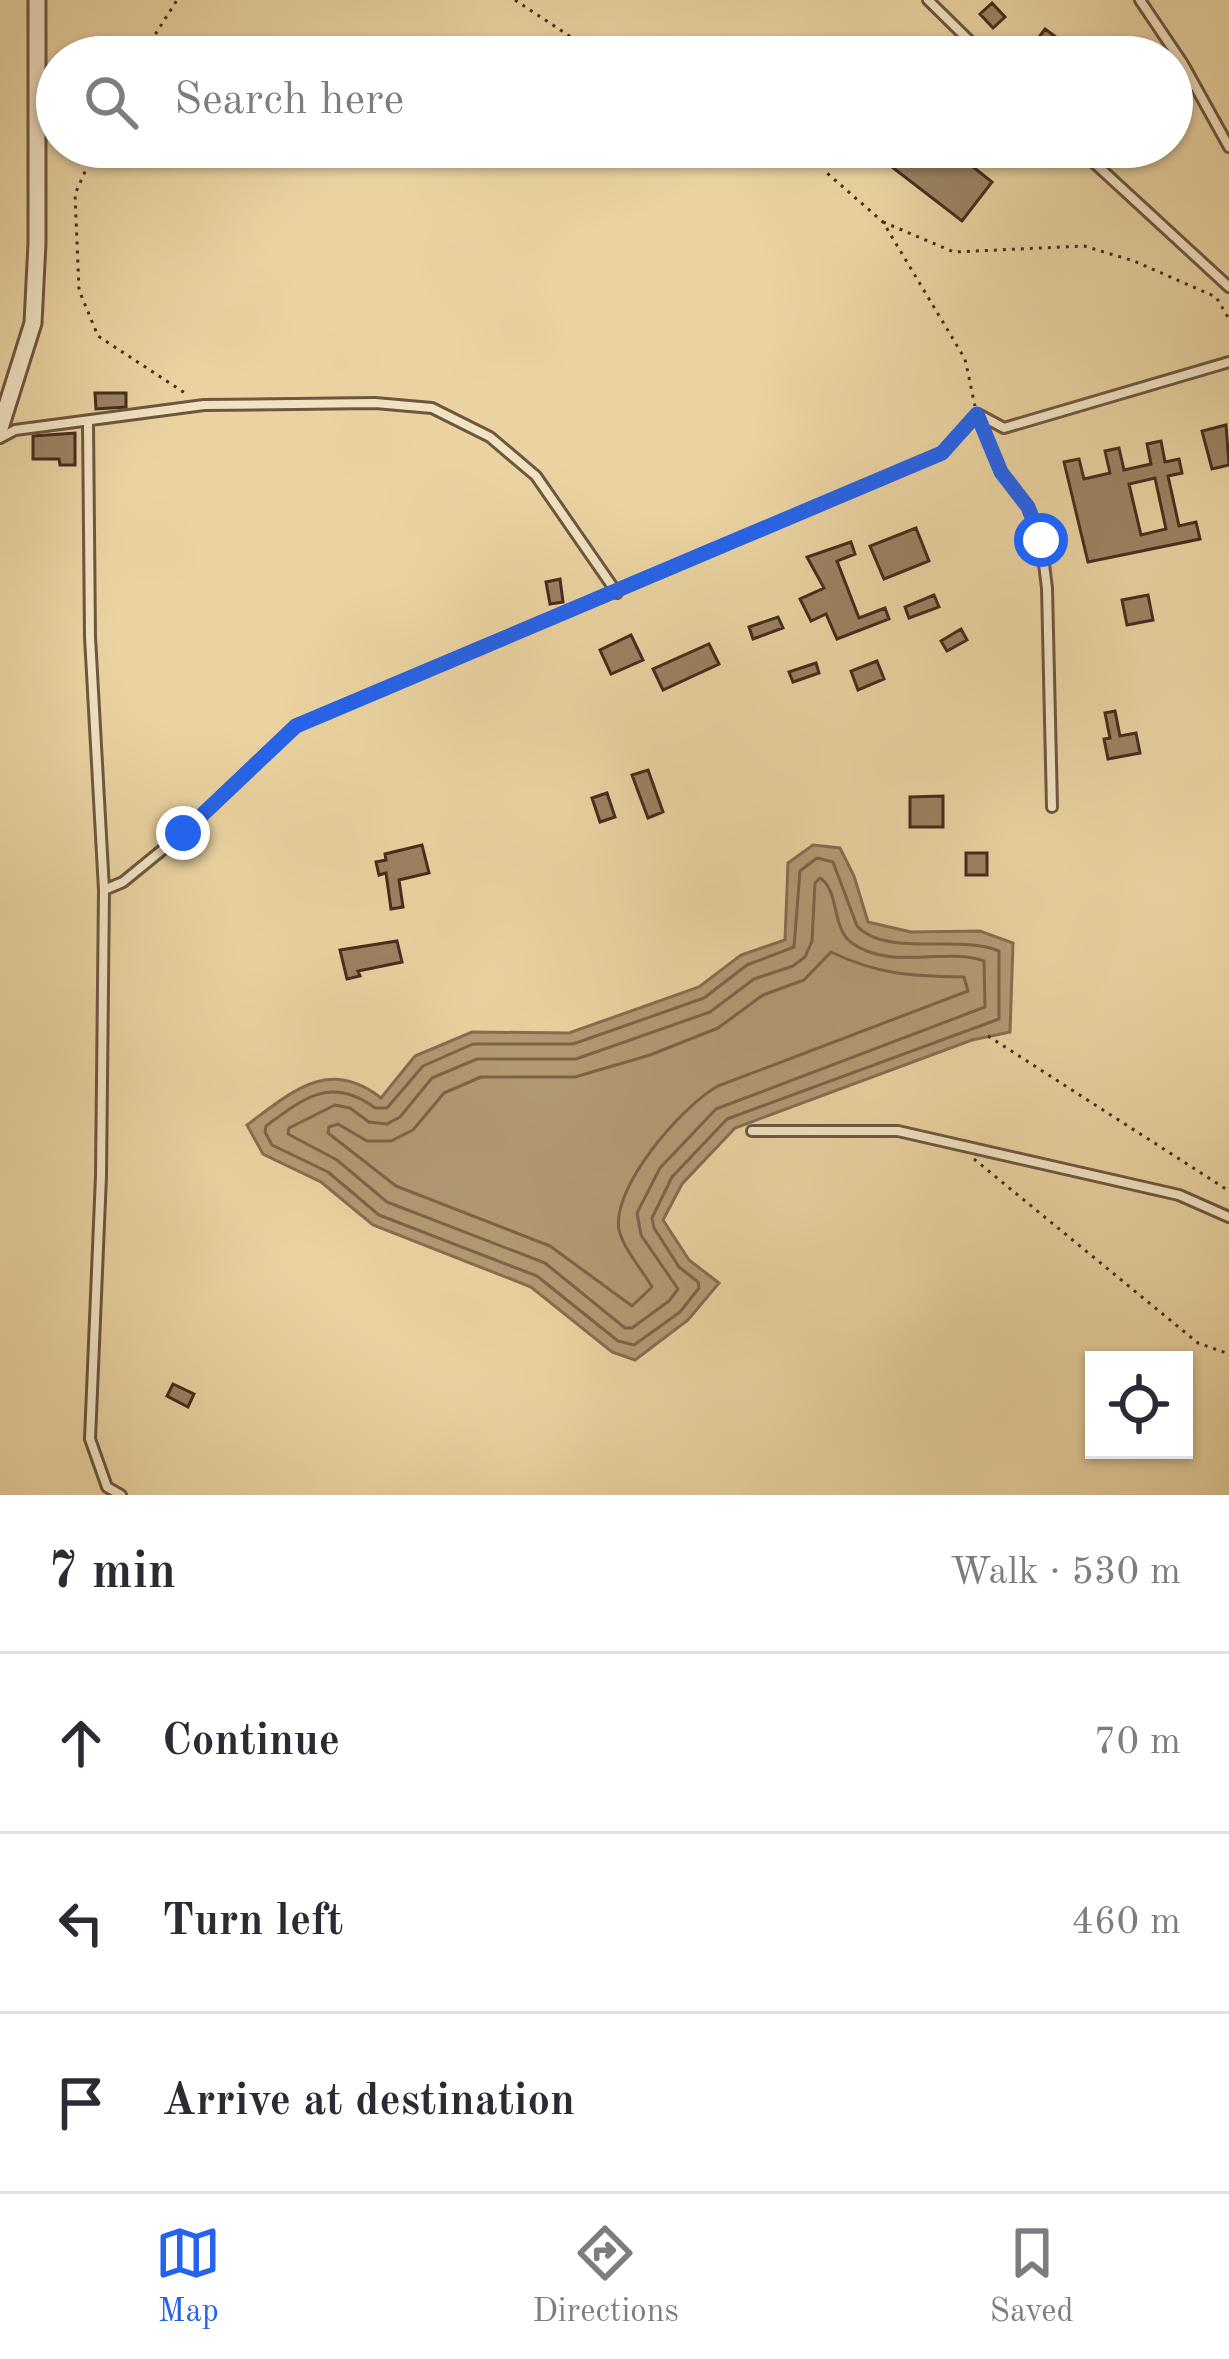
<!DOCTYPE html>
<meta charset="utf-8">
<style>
body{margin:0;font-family:"Old Standard TT",serif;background:#f2f2f3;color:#2b2b33}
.controls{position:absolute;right:36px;bottom:36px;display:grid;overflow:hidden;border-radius:0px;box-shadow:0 3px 9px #0004}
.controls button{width:108px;height:108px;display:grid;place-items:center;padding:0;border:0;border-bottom:3px solid #e1e1e2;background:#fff;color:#2b2b33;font:60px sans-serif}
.stop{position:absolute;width:36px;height:36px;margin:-27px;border:9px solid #2563eb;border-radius:50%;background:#fff}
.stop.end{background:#2563eb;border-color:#fff;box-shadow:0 3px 12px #0008}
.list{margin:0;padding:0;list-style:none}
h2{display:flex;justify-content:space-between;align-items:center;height:156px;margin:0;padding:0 48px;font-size:51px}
h2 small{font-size:39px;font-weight:400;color:#7c7c81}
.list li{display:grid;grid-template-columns:78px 1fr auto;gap:36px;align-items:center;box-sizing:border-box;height:180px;padding:0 48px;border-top:3px solid #e1e1e2}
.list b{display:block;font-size:45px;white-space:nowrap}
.list em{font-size:39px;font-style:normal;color:#7c7c81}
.icon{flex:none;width:66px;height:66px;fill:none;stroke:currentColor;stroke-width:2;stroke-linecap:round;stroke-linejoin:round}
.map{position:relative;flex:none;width:1229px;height:1495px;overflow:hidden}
.search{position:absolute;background:#fff;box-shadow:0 3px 9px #0004;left:36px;right:36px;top:36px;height:132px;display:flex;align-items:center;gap:30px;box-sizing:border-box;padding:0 42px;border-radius:66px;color:#7c7c81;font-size:45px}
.sheet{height:696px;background:#fff}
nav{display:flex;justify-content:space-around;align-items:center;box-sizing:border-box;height:168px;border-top:3px solid #e1e1e2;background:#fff;font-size:33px;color:#7c7c81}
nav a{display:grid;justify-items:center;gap:6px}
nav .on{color:#2563eb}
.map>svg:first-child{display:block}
</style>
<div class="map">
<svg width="1229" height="1495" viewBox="0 0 1229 1495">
<rect width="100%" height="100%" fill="#ead2a1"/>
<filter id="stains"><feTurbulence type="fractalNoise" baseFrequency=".00167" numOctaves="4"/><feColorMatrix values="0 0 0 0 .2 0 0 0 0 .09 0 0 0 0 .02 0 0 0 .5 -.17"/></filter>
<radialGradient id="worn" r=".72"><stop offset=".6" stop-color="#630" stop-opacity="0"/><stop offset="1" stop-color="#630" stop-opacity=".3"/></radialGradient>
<path fill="#b29a74" stroke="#866e52" stroke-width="3" d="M813 845 840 848 854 876 868 922 911 932 980 931 1013 943 1010 1032 972 1040 735 1128 682 1184 663 1220 689 1260 719 1283 688 1320 635 1360 612 1352 531 1287 373 1225 321 1182 263 1154 247 1125C293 1091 329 1057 381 1098L415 1056 472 1032 569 1033 699 987 741 955 785 940 788 863Z"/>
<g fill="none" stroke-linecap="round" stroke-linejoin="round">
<path stroke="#7c6349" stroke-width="3" d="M817 858 833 862 857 926C887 958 959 934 999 951V1019L727 1119 672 1177 652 1218 654 1228 679 1267 698 1282 699 1288 680 1312 634 1345 618 1341 537 1276 379 1215 328 1172 272 1145 265 1132 266 1126C305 1097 332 1076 375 1108H387L423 1066 473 1044H573L704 998 747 965 794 947 800 871Z
M820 878C840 891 831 928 852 943 891 971 944 947 984 961L985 1007 716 1109 660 1168 637 1213 641 1235 678 1289 669 1301 632 1328H625L545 1263 387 1202 337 1160 288 1134 289 1128 335 1105 350 1108 369 1122 387 1124 400 1117 432 1078 477 1059H576L710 1012 754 979 793 966 805 957 812 941 815 883Z
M831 952C879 975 911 976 964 977L968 991 718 1086C683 1105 611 1187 619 1230 624 1250 642 1269 652 1287L632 1306 550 1246 396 1186 328 1133 329 1127 338 1124 367 1141H391L413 1130 444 1093 481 1077H575L650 1055 718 1028 763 995 804 980Z"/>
</g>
<path fill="#9b8262" stroke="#452c1e" stroke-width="3" fill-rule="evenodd" d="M992 3 1005 17 993 28 980 14Z
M1045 29 1060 40 1047 57H1024Z
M866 147H948L992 182 962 221Z
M95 393H126V407L96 409Z
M1226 425 1229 465 1212 469 1202 431Z
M75 433V465H60L59 459H33V436Z
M1161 441 1165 462 1179 459 1182 473 1168 476 1179 526 1196 522 1200 539 1088 562 1064 462 1079 459 1084 479 1110 473 1105 451 1119 448 1124 470 1151 464 1147 444ZM1155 478 1166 529 1141 535 1129 484Z
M916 528 929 561 884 579 870 546Z
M851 542 855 554 837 561 859 618 885 608 889 619 837 639 826 614 811 621 800 599 824 588 807 557Z
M560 579 563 602 550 604 546 582Z
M934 595 939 607 909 618 905 607Z
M1148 595 1153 620 1127 625 1122 600Z
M778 617 783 628 753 639 749 627Z
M961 629 967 640 947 651 941 641Z
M631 635 643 660 611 674 600 650Z
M709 644 719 664 663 690 653 669Z
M877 661 884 679 858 690 851 671Z
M816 663 819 673 793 682 789 672Z
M1115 711 1120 736 1136 733 1140 753 1108 759 1104 739 1110 738 1105 713Z
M648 770 663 812 648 818 632 775Z
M607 793 615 817 600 822 592 798Z
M943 796V827H910V797Z
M422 845 429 873 399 880 403 907 391 909 386 873 379 875 376 862 386 860 385 854Z
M966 853H987V875H966Z
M397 941 402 962 358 971 360 976 347 979 340 950Z
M173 1384 194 1394 188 1407 167 1396Z"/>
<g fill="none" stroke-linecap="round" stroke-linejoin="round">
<defs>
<path id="service" d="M928 0 986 57
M1140 0 1183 64 1229 147
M1077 147 1229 287
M978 414 1004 428 1229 362
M88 422 90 637 104 890 101 1176 90 1439 107 1487 121 1495
M0 438 15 430 204 405 375 403 432 408 490 437 536 476 617 593
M104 890 123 882 183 833 295 726 942 453 977 414 1001 472 1028 507 1041 540 1047 588 1052 807
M752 1131H898L1179 1195 1229 1217"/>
<path id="minor" d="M0 428 33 323 37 243V0"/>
</defs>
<use href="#service" stroke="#6e563f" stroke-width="14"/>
<use href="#minor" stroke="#6e563f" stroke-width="21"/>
<path stroke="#452c1e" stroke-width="3" stroke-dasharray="3 6" stroke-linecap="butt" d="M515 0 580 43 627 57
M141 57 177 0
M96 147 75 194 79 290 98 336 188 395
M822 147 827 173 883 222 965 359 975 406
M883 222 954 252 1084 246 1134 261 1216 297 1229 319
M988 1036 1229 1191
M974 1159 1198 1343 1229 1354"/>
<use href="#service" stroke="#f1e2c2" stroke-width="8"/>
<use href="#minor" stroke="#f1e2c2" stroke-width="15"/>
</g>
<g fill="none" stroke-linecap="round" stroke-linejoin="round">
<path stroke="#2563eb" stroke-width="15" d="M183 833 296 726 942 453 977 414 1001 472 1028 507 1041 540"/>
</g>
<rect width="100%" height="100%" filter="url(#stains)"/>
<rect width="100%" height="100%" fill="url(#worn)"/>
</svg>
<div class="controls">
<button><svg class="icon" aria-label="locate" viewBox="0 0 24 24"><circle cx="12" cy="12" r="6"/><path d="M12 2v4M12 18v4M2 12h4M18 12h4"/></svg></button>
</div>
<div class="stop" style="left:1041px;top:540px"></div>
<div class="stop end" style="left:183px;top:833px"></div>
<div class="search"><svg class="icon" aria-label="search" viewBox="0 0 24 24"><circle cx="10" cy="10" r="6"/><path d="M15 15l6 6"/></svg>Search here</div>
</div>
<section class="sheet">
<h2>7 min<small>Walk · 530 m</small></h2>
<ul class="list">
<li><svg class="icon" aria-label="ahead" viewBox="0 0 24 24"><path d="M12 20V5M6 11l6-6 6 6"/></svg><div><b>Continue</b></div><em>70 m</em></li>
<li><svg class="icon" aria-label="left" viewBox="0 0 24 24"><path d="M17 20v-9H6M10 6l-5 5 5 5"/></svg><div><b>Turn left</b></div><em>460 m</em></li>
<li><svg class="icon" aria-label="arrive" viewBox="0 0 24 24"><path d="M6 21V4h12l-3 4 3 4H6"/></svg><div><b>Arrive at destination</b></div></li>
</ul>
</section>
<nav>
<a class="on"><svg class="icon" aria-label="map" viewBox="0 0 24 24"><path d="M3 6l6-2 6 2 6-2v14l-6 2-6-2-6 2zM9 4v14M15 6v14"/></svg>Map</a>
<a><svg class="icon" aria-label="directions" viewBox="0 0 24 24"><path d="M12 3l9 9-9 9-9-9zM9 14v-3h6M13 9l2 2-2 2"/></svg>Directions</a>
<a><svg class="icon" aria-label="saved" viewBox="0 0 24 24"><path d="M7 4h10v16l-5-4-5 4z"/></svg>Saved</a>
</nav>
